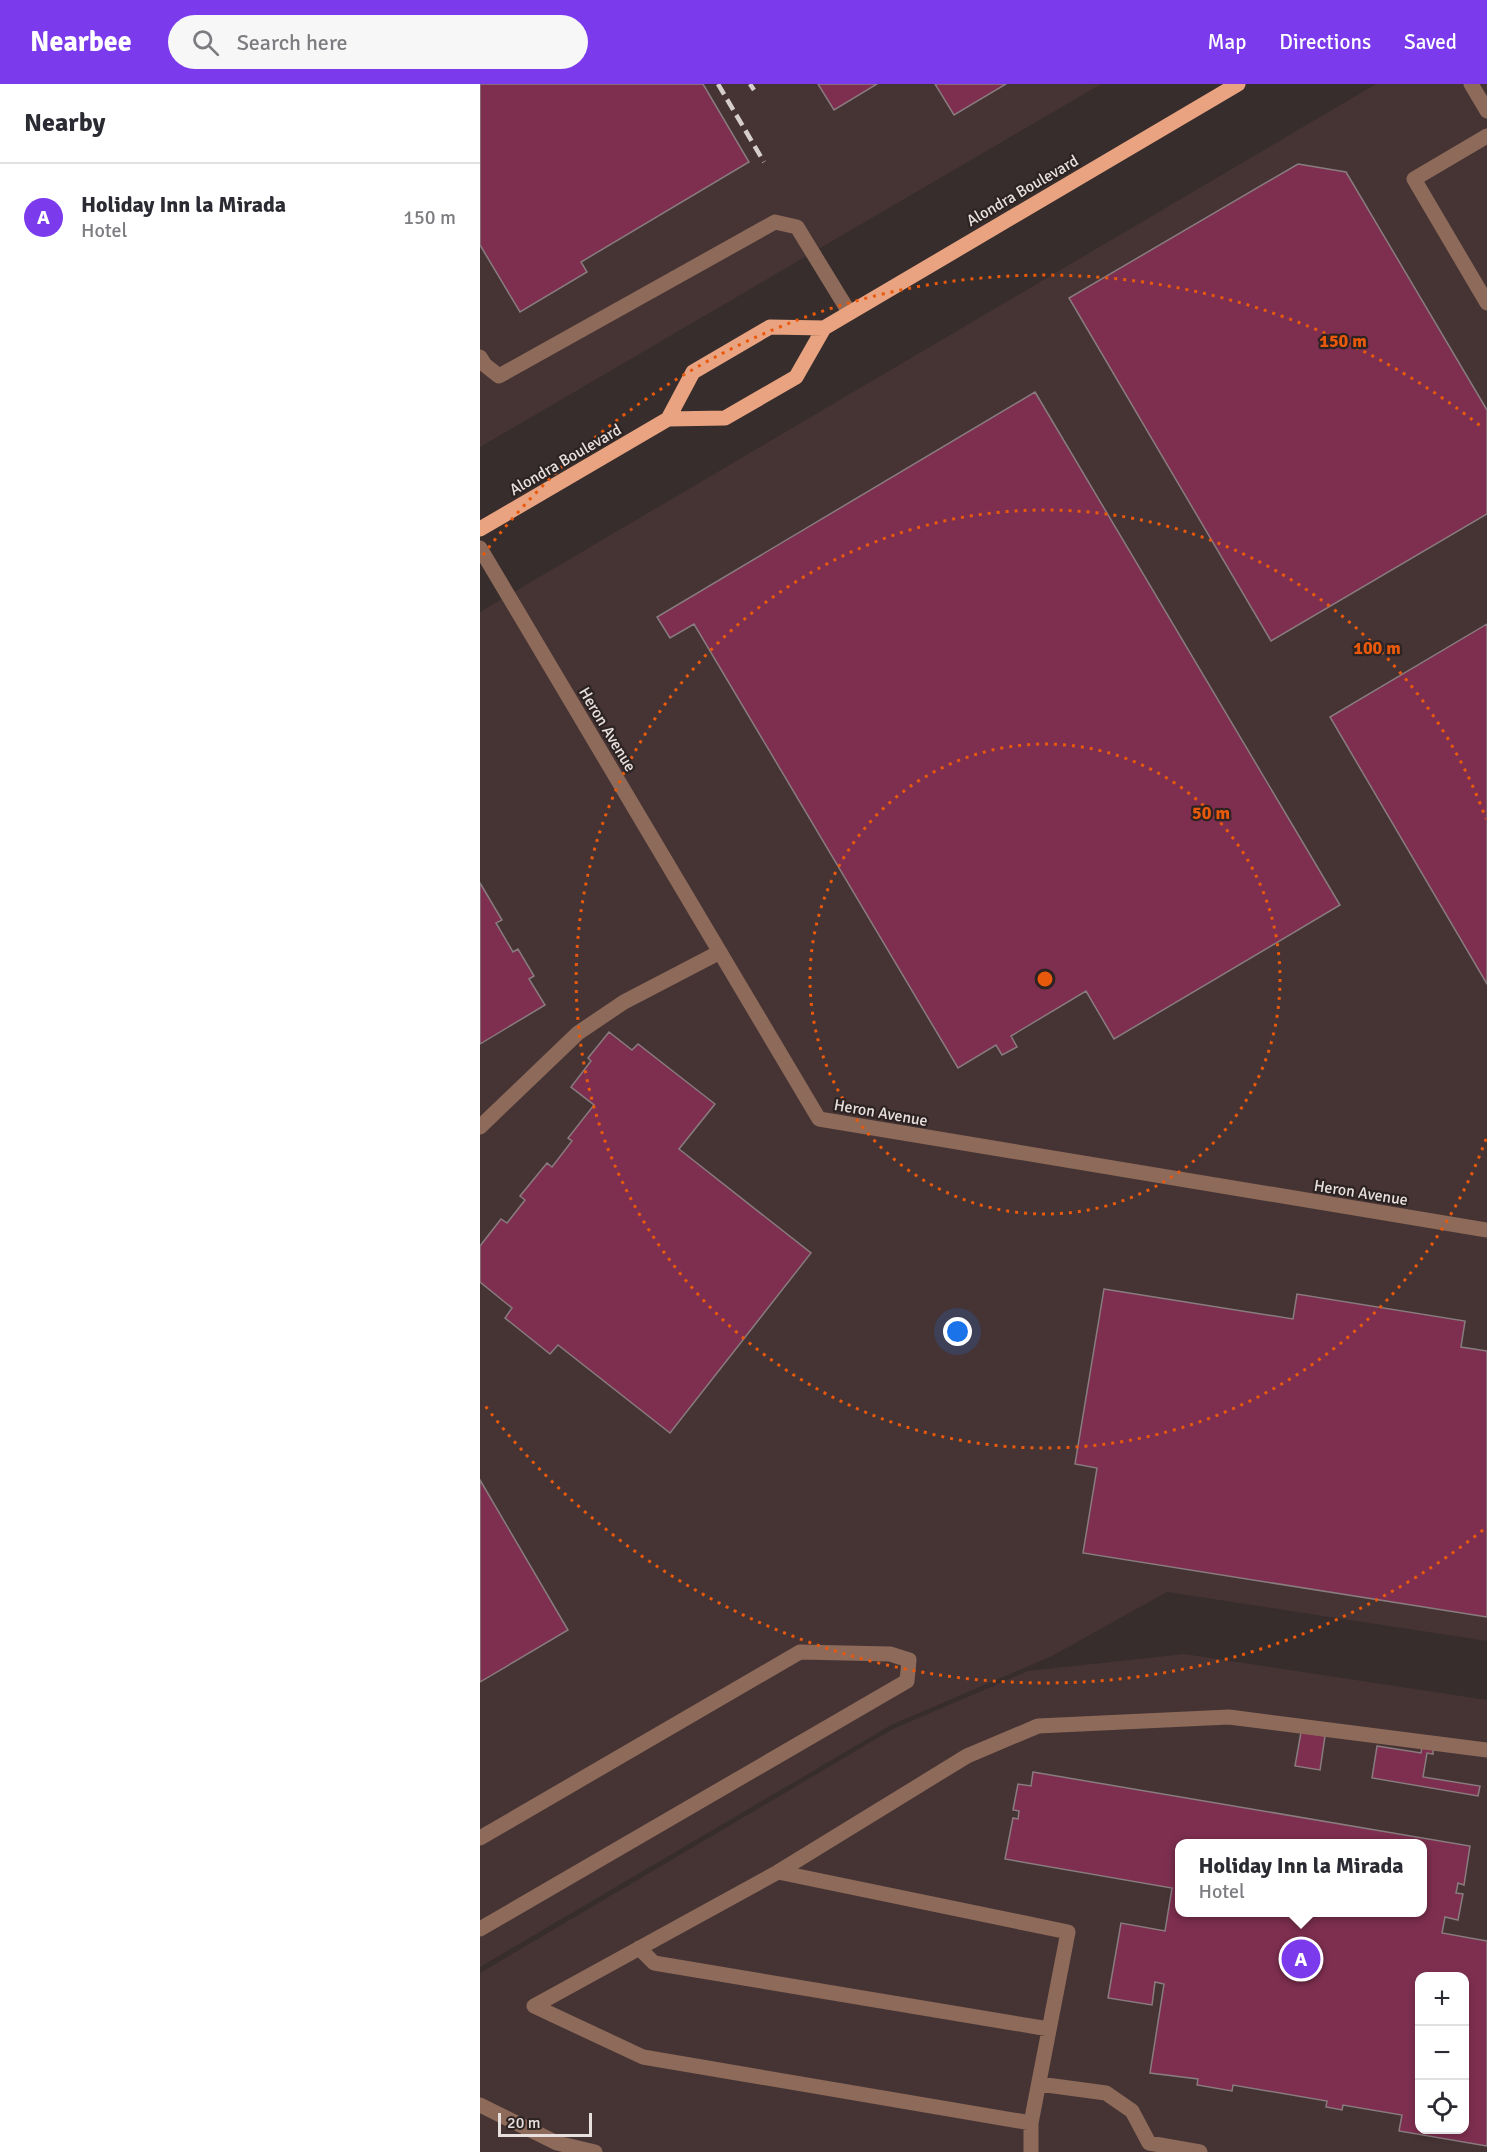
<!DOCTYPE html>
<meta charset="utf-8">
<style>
body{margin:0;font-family:Signika,sans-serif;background:#f7f7f7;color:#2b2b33}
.controls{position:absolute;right:18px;bottom:18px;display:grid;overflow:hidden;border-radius:12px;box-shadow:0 3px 9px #0003}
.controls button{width:54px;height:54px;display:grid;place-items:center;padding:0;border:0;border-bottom:2px solid #e1e1e2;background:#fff;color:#2b2b33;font:30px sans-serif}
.scale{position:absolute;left:18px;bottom:15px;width:94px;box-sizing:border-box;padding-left:6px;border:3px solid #e7e0df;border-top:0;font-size:16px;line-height:21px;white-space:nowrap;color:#e7e0df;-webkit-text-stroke:4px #2d2322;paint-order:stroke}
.you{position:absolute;left:478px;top:1248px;width:21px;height:21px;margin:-15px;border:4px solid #fff;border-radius:50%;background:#1a73e8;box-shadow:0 0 0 9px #1a73e833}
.badge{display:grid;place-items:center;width:39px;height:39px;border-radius:50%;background:#7c3aed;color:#fff;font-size:20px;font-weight:700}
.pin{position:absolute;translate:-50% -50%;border:3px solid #fff;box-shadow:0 2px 6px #0006}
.popup{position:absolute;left:695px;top:1755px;width:252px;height:78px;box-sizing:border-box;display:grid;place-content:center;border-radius:12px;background:#fff;filter:drop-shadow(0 2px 4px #0005);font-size:20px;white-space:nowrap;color:#7c7c81}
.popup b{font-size:22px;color:#2b2b33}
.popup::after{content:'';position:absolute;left:50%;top:100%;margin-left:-12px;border:12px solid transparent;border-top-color:#fff}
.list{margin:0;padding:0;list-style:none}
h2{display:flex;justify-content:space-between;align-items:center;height:78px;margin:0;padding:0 24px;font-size:26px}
h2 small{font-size:20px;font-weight:400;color:#7c7c81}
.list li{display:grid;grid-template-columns:39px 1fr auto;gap:18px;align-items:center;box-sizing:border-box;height:108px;padding:0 24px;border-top:2px solid #e1e1e2}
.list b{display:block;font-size:22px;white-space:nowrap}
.list p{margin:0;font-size:20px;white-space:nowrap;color:#7c7c81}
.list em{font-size:20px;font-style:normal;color:#7c7c81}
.icon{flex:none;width:33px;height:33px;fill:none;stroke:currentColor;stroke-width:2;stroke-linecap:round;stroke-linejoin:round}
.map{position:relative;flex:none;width:1007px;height:2068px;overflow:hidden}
header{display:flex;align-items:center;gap:36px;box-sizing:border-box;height:84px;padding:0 30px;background:#7c3aed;color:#fff}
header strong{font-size:28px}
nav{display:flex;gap:33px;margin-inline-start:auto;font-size:21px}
.search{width:420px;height:54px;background:#f7f7f7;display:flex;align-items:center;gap:15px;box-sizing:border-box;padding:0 21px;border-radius:33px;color:#7c7c81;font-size:22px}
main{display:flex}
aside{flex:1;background:#fff}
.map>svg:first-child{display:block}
</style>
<header>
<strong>Nearbee</strong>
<div class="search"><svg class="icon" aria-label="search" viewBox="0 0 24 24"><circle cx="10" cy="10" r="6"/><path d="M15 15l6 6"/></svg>Search here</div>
<nav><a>Map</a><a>Directions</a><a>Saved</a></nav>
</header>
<main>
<aside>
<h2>Nearby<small></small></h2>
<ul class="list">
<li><span class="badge">A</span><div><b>Holiday Inn la Mirada</b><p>Hotel</p></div><em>150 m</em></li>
</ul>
</aside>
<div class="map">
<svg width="1007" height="2068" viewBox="0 0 1007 2068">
<rect width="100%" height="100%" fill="#372d2c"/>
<path fill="#463434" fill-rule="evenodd" d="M0 0H621L0 363Z
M896 0H1007V1557L687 1508 572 1572 411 1641 0 1883V528Z
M704 1570 1007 1616V2068H0V1889L413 1645 548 1587ZM700 1760H942V1828H700ZM940 1892H984V2046H940Z"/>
<path fill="#7e2f4f" stroke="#887c7f" stroke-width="1.5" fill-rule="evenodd" d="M0 0H223L269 78 101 178 107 188 40 228 0 161Z
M338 0H397L354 26Z
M455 0H526L474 31Z
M818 80 866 88 1007 326V430L791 557 589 214Z
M555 308 860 821 634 955 606 907 531 952 537 963 522 971 516 961 478 984 214 540 190 554 177 533Z
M1007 540V900L850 633Z
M0 799 22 836 16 839 33 868 38 865 54 892 49 895 65 921 0 960Z
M129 948 152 966 158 960 235 1020 199 1065 331 1169 190 1349 78 1261 70 1270 25 1234 32 1224 0 1198V1162L21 1135 27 1139 45 1116 40 1112 67 1079 72 1083 92 1057 88 1054 114 1021 91 1003 111 977 108 974Z
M624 1205 813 1235 817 1210 985 1237 981 1263 1007 1267V1533L603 1469 617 1384 595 1380Z
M0 1396 88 1546 0 1598Z
M821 1648 845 1652 840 1686 815 1682Z
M897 1662 941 1669 942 1663 953 1665V1670L947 1669 943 1693 1000 1702 998 1712 892 1694Z
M553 1688 990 1762 984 1801 978 1799 976 1809 983 1810 978 1836 965 1833 962 1849 1007 1857V2062L919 2047 922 2031 863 2021 862 2026 846 2023 847 2017 753 2001 752 2007 717 2001 718 1995 670 1989 684 1900 675 1898 672 1921 628 1914 641 1839 685 1847 692 1804 525 1775 533 1734 538 1735 539 1727 533 1726 538 1700 551 1702ZM700 1760H942V1828H700ZM940 1892H984V2046H940Z"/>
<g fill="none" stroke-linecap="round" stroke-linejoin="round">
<path stroke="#8d6a59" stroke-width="15" d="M991 0 1007 27
M1007 52 934 95 1007 219
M0 273 5 281 19 292 295 138 317 143 369 228
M0 464 339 1035 1007 1146
M0 1043 98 949 144 918 240 868
M0 1754 320 1568 410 1570 429 1576 427 1597 0 1845
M298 1788 588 1848 551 2039V2068
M159 1864 174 1879 569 1945
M559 2000 626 2009 652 2027 669 2059 720 2068
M0 2021 77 2059 115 2068
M551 2039 163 1973 54 1922 298 1788 487 1672 558 1642 749 1633 1007 1666"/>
<path stroke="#eaa380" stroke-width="15" d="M188 335 213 288 290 243 344 244
M0 445 188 335 245 334 316 293 344 244 758 0"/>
<path stroke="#d5cecd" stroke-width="4.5" stroke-dasharray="12 6" stroke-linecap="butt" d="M238 0 284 78
M270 0 274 6"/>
</g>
<g fill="none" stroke="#e8590c" stroke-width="3" stroke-dasharray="3 6">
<circle cx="565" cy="895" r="235"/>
<path d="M1006 1055A469 469 0 1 1 1006 735"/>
<path d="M1003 1446A704 704 0 0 1 3 1319M3 471A704 704 0 0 1 1003 344"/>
</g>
<g text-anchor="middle" stroke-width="4.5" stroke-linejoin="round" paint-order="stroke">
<g font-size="16" fill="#e7e0df" stroke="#2d2322">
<text transform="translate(542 106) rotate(-30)" y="6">Alondra Boulevard</text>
<text transform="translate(85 375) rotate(-30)" y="6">Alondra Boulevard</text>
<text transform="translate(128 645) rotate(59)" y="6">Heron Avenue</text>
<text transform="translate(401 1028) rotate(10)" y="6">Heron Avenue</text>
<text transform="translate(881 1108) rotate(9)" y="6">Heron Avenue</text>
</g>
</g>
<circle cx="565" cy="895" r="9" fill="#e8590c" stroke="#2d2322" stroke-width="3"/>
<g font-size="18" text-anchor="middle" font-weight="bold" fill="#e8590c" stroke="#2d2322" stroke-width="4.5" stroke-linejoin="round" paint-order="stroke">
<text x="863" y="263">150 m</text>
<text x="897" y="570">100 m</text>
<text x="731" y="735">50 m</text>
</g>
</svg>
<div class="controls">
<button>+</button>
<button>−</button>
<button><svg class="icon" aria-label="locate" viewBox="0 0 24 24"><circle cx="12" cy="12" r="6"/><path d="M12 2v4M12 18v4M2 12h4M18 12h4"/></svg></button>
</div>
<div class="scale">20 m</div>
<div class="you"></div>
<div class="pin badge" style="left:821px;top:1875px">A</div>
<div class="popup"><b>Holiday Inn la Mirada</b>Hotel</div>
</div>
</main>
